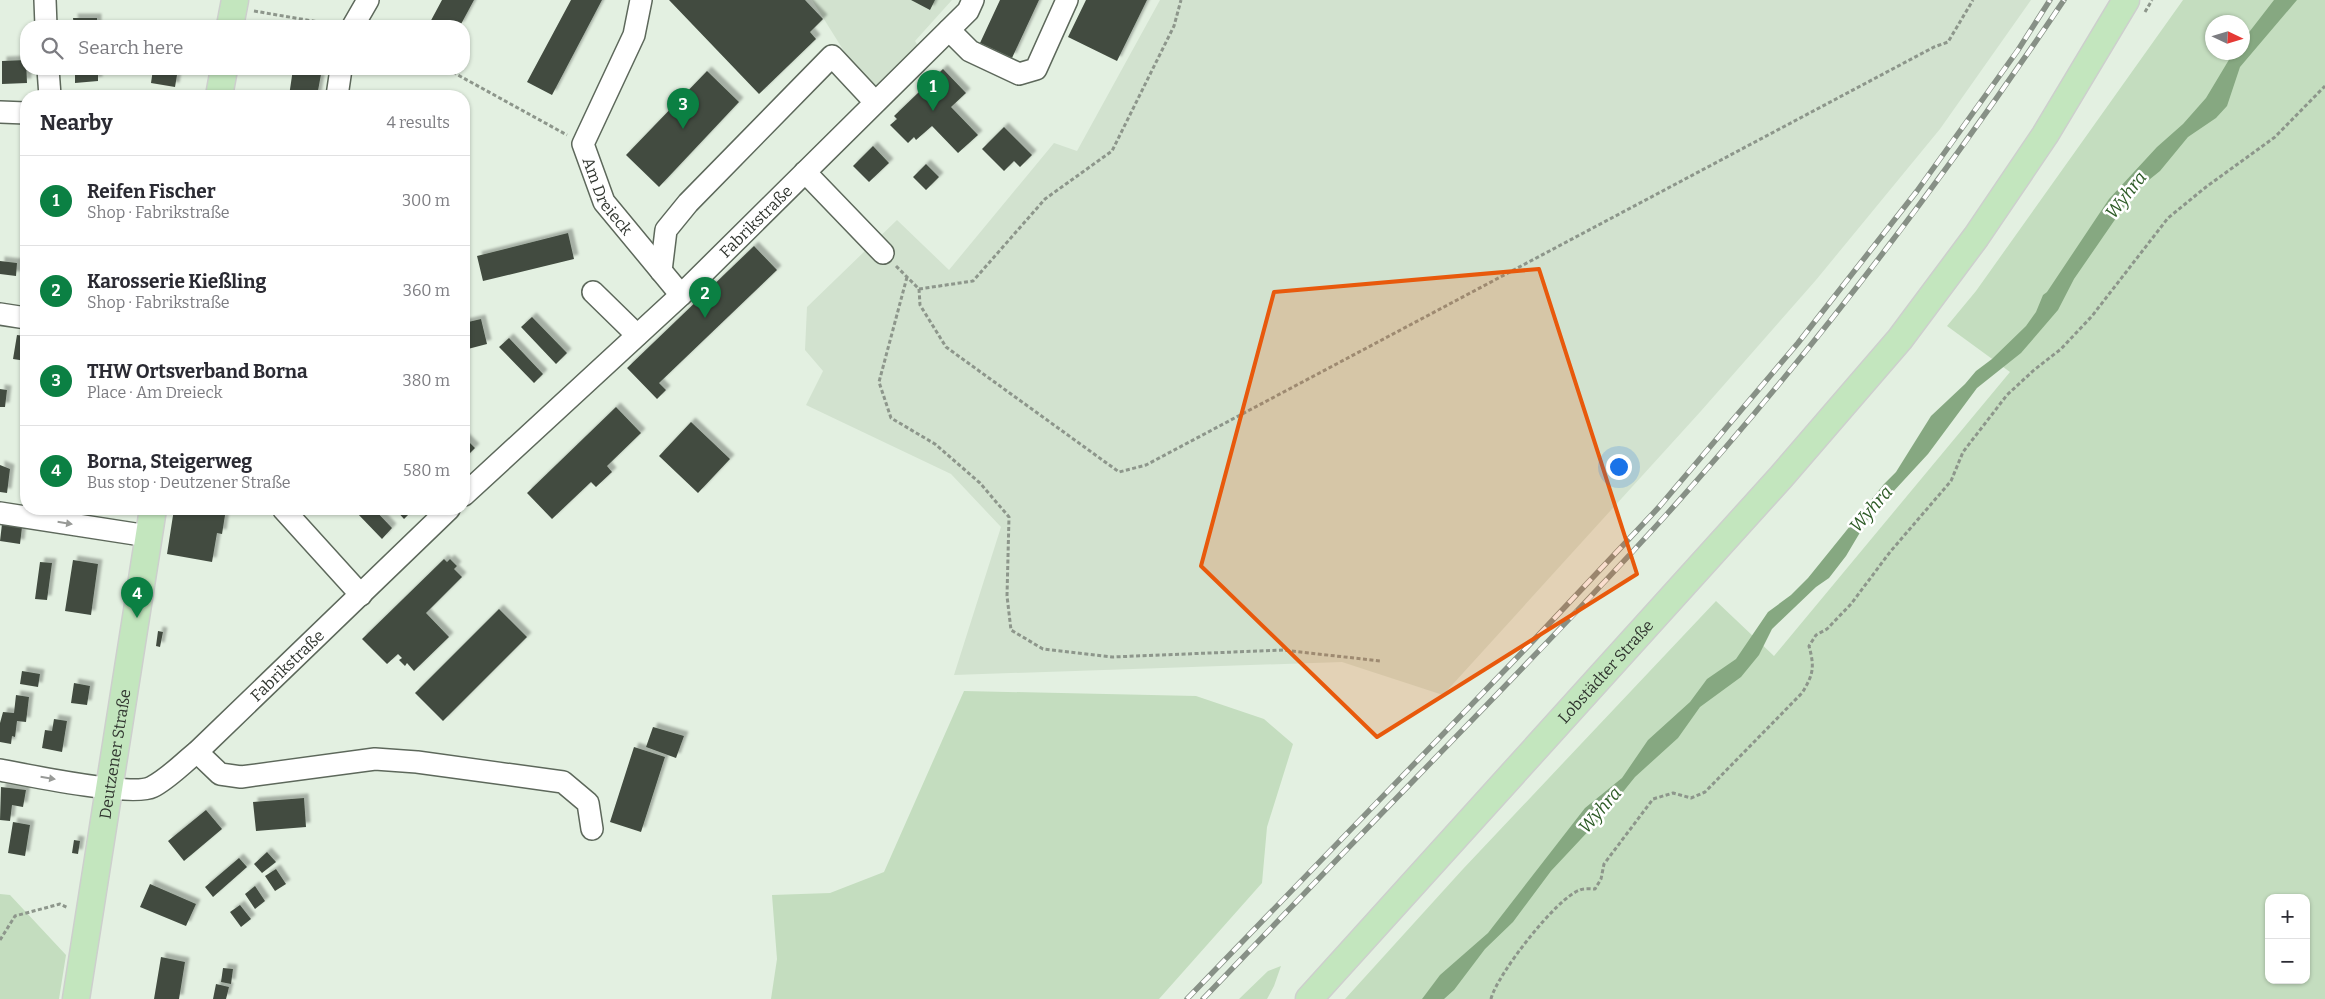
<!DOCTYPE html>
<meta charset="utf-8">
<style>
body{margin:0;font-family:Bitter,serif;background:#f7f7f7;color:#2b2b33}
.controls{position:absolute;right:15px;bottom:15px;display:grid;overflow:hidden;border-radius:10px;box-shadow:0 1px 4px #0004}
.controls button{width:45px;height:45px;display:grid;place-items:center;padding:0;border:0;border-bottom:1px solid #e1e1e2;background:#fff;color:#2b2b33;font:25px sans-serif}
.compass{position:absolute;left:2205px;top:15px;width:45px;height:45px;border-radius:50%;background:#fff;box-shadow:0 1px 4px #0004;rotate:94deg}
.you{position:absolute;left:1618px;top:466px;width:18px;height:18px;margin:-12px;border:4px solid #fff;border-radius:50%;background:#1a73e8;box-shadow:0 0 0 8px #1a73e833}
.badge{display:grid;place-items:center;width:32px;height:32px;border-radius:50%;background:#0b8043;color:#fff;font-size:16px;font-weight:700}
.pin{position:absolute;translate:-50% -41px;filter:drop-shadow(0 1px 2px #0008)}
.pin::after{content:'';position:absolute;top:26px;width:18px;height:15px;background:inherit;clip-path:polygon(0 0,100% 0,50% 100%)}
.list{margin:0;padding:0;list-style:none}
h2{display:flex;justify-content:space-between;align-items:center;height:65px;margin:0;padding:0 20px;font-size:21px}
h2 small{font-size:16px;font-weight:400;color:#7c7c81}
.list li{display:grid;grid-template-columns:32px 1fr auto;gap:15px;align-items:center;box-sizing:border-box;height:90px;padding:0 20px;border-top:1px solid #e1e1e2}
.list b{display:block;font-size:19px;white-space:nowrap}
.list p{margin:0;font-size:16px;white-space:nowrap;color:#7c7c81}
.list em{font-size:16px;font-style:normal;color:#7c7c81}
.icon{flex:none;width:28px;height:28px;fill:none;stroke:currentColor;stroke-width:2;stroke-linecap:round;stroke-linejoin:round}
.map{position:relative;flex:none;width:2325px;height:999px;overflow:hidden}
.search{position:absolute;background:#fff;box-shadow:0 1px 4px #0004;left:20px;top:20px;width:450px;height:55px;display:flex;align-items:center;gap:12px;box-sizing:border-box;padding:0 18px;border-radius:20px;color:#7c7c81;font-size:19px}
.panel{position:absolute;background:#fff;box-shadow:0 1px 4px #0004;left:20px;top:90px;width:450px;height:425px;border-radius:20px}
.map>svg:first-child{display:block}
</style>
<div class="map">
<svg width="2325" height="999" viewBox="0 0 2325 999">
<defs>
<filter id="shadow"><feDropShadow dx="4.5" dy="-4.5" stdDeviation="1" flood-color="#0004"/></filter>
</defs>
<rect width="100%" height="100%" fill="#e3f0e1"/>
<path fill="#d2e2cf" d="M812 0H952L915 41 918 46 875 90 857 72Z
M1160 0H2031L1940 129 1816 280 1701 411 1443 695 1342 662 954 675 1001 527 951 474 806 405 823 371 805 350 807 307 897 220 949 270 1054 143 1077 151Z"/>
<path fill="#c4ddbf" fill-rule="evenodd" d="M2183 0H2325V999H1345L1463 869 1716 601 1774 656 2010 372 1947 326 1976 291ZM2212 22H2242V52H2212ZM2269 898H2306V980H2269Z
M964 691 1196 696 1264 719 1293 744 1267 827 1262 883 1159 999H771L777 959 772 895 830 893 884 872Z
M0 894 10 895 66 955 59 999H0Z
M1281 966 1274 986 1267 999H1239L1268 971Z"/>
<path fill="#86a881" d="M2274 0H2297L2240 67 2227 106 2216 118 2188 137 2160 171 2134 192 2074 279 2058 310 2021 353 1977 388 1928 454 1868 519 1846 556 1829 578 1816 587 1772 629 1759 655 1741 677 1700 707 1678 738 1635 777 1610 808 1551 871 1513 922 1485 949 1454 990 1444 999H1422L1440 975 1488 933 1585 808 1622 778 1648 740 1690 702 1707 679 1736 659 1768 612 1791 595 1808 578 1884 484 1896 472 1931 416 1965 384 1976 371 1992 359 2026 326 2036 312 2043 295 2047 292 2109 199 2157 147 2183 124 2206 98 2233 53 2242 52 2243 40Z"/>
<path fill="#424c40" filter="url(#shadow)" d="M442 0H474L460 26H428Z
M571 0H602L552 95 527 82Z
M669 0H805L823 19 810 32 816 39 759 94Z
M911 0H935L930 10Z
M1000 0H1039L1012 58 980 43Z
M1086 0H1147L1117 61 1068 37Z
M73 18H97V26H74Z
M26 60 27 83 2 84V61Z
M75 69H98V81L75 83Z
M153 69H178L175 87 151 83Z
M293 69H322L317 96H289Z
M943 69 966 93 951 107 978 135 958 153 932 126 916 140 914 137 908 143 890 125 897 119 894 116Z
M707 71 739 102 659 187 626 155Z
M1004 127 1032 155 1020 167 1014 161 1004 171 982 149Z
M873 146 889 163 869 182 853 166Z
M926 164 939 177 926 190 913 177Z
M568 233 574 259 483 281 477 256Z
M754 246 777 270 659 383 666 390 657 399 627 368Z
M0 261 17 263 16 276 0 274Z
M532 317 567 353 556 364 521 327Z
M481 319 487 344 464 350V323Z
M17 335 26 336V361L13 359Z
M509 338 543 374 534 383 499 347Z
M0 389 7 390 5 407H0Z
M616 407 641 433 607 466 612 472 596 487 591 482 552 519 527 493Z
M691 422 730 459 698 493 659 456Z
M464 437 475 448 464 459Z
M0 465 10 469 7 493 0 492Z
M174 509H226L222 534 217 533 212 562 167 554Z
M359 509H374L392 528 382 539 356 512Z
M395 509H414L404 519Z
M2 524 22 527 20 544 0 541Z
M444 559 447 562 450 559 457 566 454 569 462 577 426 613 449 637 414 671 407 663 405 666 399 660 402 658 398 654 387 664 362 639Z
M73 560 98 564 91 615 65 611Z
M40 562 52 563 47 600 35 599Z
M499 609 527 637 443 721 415 693Z
M158 631 163 632 160 647 156 646Z
M22 671 40 674 38 687 20 684Z
M74 683 90 686 87 705 71 703Z
M16 695 29 697 26 722 17 721 15 737 12 736 11 744 0 742V723L3 712 14 713Z
M54 719 67 721 62 752 42 748 45 730 52 731Z
M653 727 684 736 676 758 646 747Z
M634 747 665 757 641 832 610 822Z
M1 787 26 790 23 807 12 805 10 821 0 820Z
M304 798 306 827 256 831 253 802Z
M206 810 222 829 184 861 168 841Z
M13 822 30 825 25 856 8 853Z
M74 840 80 841 78 854 72 853Z
M267 852 276 862 262 873 254 864Z
M239 858 247 867 213 897 205 887Z
M276 869 286 884 275 891 265 876Z
M150 884 196 904 186 926 140 907Z
M255 886 265 901 255 909 245 894Z
M240 905 251 919 241 927 230 912Z
M161 957 185 962 179 999H154Z
M223 968 233 969 231 984 221 982Z
M216 984 229 987 226 999H213Z"/>
<g fill="none" stroke-linecap="round" stroke-linejoin="round">
<defs>
<g id="minor">
<path d="M45 0 46 26"/>
<path id="s1" d="M641 0 634 35 583 144 604 202 681 295"/>
<path d="M353 26 368 0"/>
<path d="M949 30 970 51 1019 74 1036 69 1067 0"/>
<path d="M48 69 50 96"/>
<path d="M337 96 341 69"/>
<path d="M0 112 26 113"/>
<path d="M805 172 883 253"/>
<path d="M661 271 666 230 688 203 832 56 875 102"/>
<path d="M593 292 637 335"/>
<path d="M0 314 26 318"/>
<path id="s2" d="M464 495 681 295 968 11 973 0"/>
<path d="M283 509 361 595"/>
<path d="M0 513 148 536"/>
<path d="M197 752 220 774 241 777 375 759 417 762 563 782 588 803 592 829"/>
<path id="s3" d="M0 770C26 775 133 797 152 787 168 779 183 763 197 752L449 509"/>
</g>
<g id="major">
<path d="M230 26 235 0"/>
<path d="M219 96 224 69"/>
<path id="s4" d="M76 999 153 509"/>
<path id="s5" d="M1309 999 1781 477 1900 339 1976 237 2045 135 2126 0"/>
</g>
</defs>
<use href="#minor" stroke="#5d685b" stroke-width="24"/>
<use href="#major" stroke="#cdcfcd" stroke-width="29"/>
<path stroke="#8d968b" stroke-width="3" stroke-dasharray="4 2.5" stroke-linecap="butt" d="M254 11 336 25
M2145 12 2152 0
M447 69 567 135
M896 266 919 289 920 305 946 347 1119 472 1146 465 1934 47 1948 42 1973 0
M907 277 879 382 891 418 935 444 980 483 1009 517 1007 596 1011 630 1043 649 1112 657 1283 650 1380 661
M919 289 973 281 1045 199 1112 151 1174 26 1181 0
M0 940 15 916 60 904 68 908
M1491 999C1496 976 1557 897 1580 890 1584 888 1590 889 1595 889L1601 879 1604 864 1653 799 1673 793 1691 798 1705 792 1802 693C1813 675 1815 668 1809 646L1816 635 1827 629 1851 604 1890 552 1951 481 1963 452 2007 395 2034 370 2061 349 2092 316 2168 218 2206 187 2275 137 2325 86"/>
<use href="#minor" stroke="#fff" stroke-width="21"/>
<use href="#major" stroke="#c3e6be" stroke-width="26"/>
<defs>
<path id="rail" d="M1187 999 1532 642 1659 507 1798 343 1917 191 2018 50 2050 0
M1203 999C1274 925 1344 852 1415 779 1500 691 1585 605 1667 514 1812 353 1943 180 2064 0"/>
</defs>
<use href="#rail" stroke="#879086" stroke-width="5.5"/>
<use href="#rail" stroke="#fff" stroke-width="4" stroke-dasharray="11" stroke-linecap="butt"/>
</g>
<defs><path id="oneway-solid" d="M-6-.8H1V-3.2L6.5 0L1 3.2V.8H-6Z" transform="scale(1.25)"/></defs>
<g fill="#989a97">
<use href="#oneway-solid" transform="translate(65 523) rotate(9)"/>
<use href="#oneway-solid" transform="translate(48 778) rotate(9)"/>
</g>
<path fill="#e8590c" fill-opacity="0.2" stroke="#e8590c" stroke-width="4" stroke-linejoin="round" d="M1539 269 1637 574 1377 737 1201 566 1274 292Z"/>
<g text-anchor="middle" stroke-width="5" stroke-linejoin="round" paint-order="stroke">
<g font-size="16" fill="#30352f" stroke="#fff">
<text dy="6" stroke="none"><textPath href="#s1" startOffset="214">Am Dreieck</textPath></text>
<text dy="6" stroke="none"><textPath href="#s2" startOffset="400">Fabrikstraße</textPath></text>
<text dy="6" stroke="none"><textPath href="#s3" startOffset="336">Fabrikstraße</textPath></text>
<text dy="6" stroke="none"><textPath href="#s5" startOffset="442">Lobstädter Straße</textPath></text>
<text dy="6" stroke="none"><textPath href="#s4" startOffset="248">Deutzener Straße</textPath></text>
</g>
<g font-size="18" font-style="italic" fill="#2d5b26" stroke="#fff">
<text transform="translate(2126 195) rotate(-52)" y="6">Wyhra</text>
<text transform="translate(1871 509) rotate(-49)" y="6">Wyhra</text>
<text transform="translate(1600 810) rotate(-49)" y="6">Wyhra</text>
</g>
</g>
</svg>
<div class="controls">
<button>+</button>
<button>−</button>
</div>
<svg class="compass" viewBox="-18 -18 36 36"><path d="M0-13l5 13h-10z" fill="#e53935"/><path d="M0 13l5-13h-10z" fill="#7c7c81"/></svg>
<div class="you"></div>
<div class="pin badge" style="left:933px;top:111px">1</div>
<div class="pin badge" style="left:705px;top:318px">2</div>
<div class="pin badge" style="left:683px;top:129px">3</div>
<div class="pin badge" style="left:137px;top:618px">4</div>
<div class="search"><svg class="icon" aria-label="search" viewBox="0 0 24 24"><circle cx="10" cy="10" r="6"/><path d="M15 15l6 6"/></svg>Search here</div>
<section class="panel">
<h2>Nearby<small>4 results</small></h2>
<ul class="list">
<li><span class="badge">1</span><div><b>Reifen Fischer</b><p>Shop · Fabrikstraße</p></div><em>300 m</em></li>
<li><span class="badge">2</span><div><b>Karosserie Kießling</b><p>Shop · Fabrikstraße</p></div><em>360 m</em></li>
<li><span class="badge">3</span><div><b>THW Ortsverband Borna</b><p>Place · Am Dreieck</p></div><em>380 m</em></li>
<li><span class="badge">4</span><div><b>Borna, Steigerweg</b><p>Bus stop · Deutzener Straße</p></div><em>580 m</em></li>
</ul>
</section>
</div>
